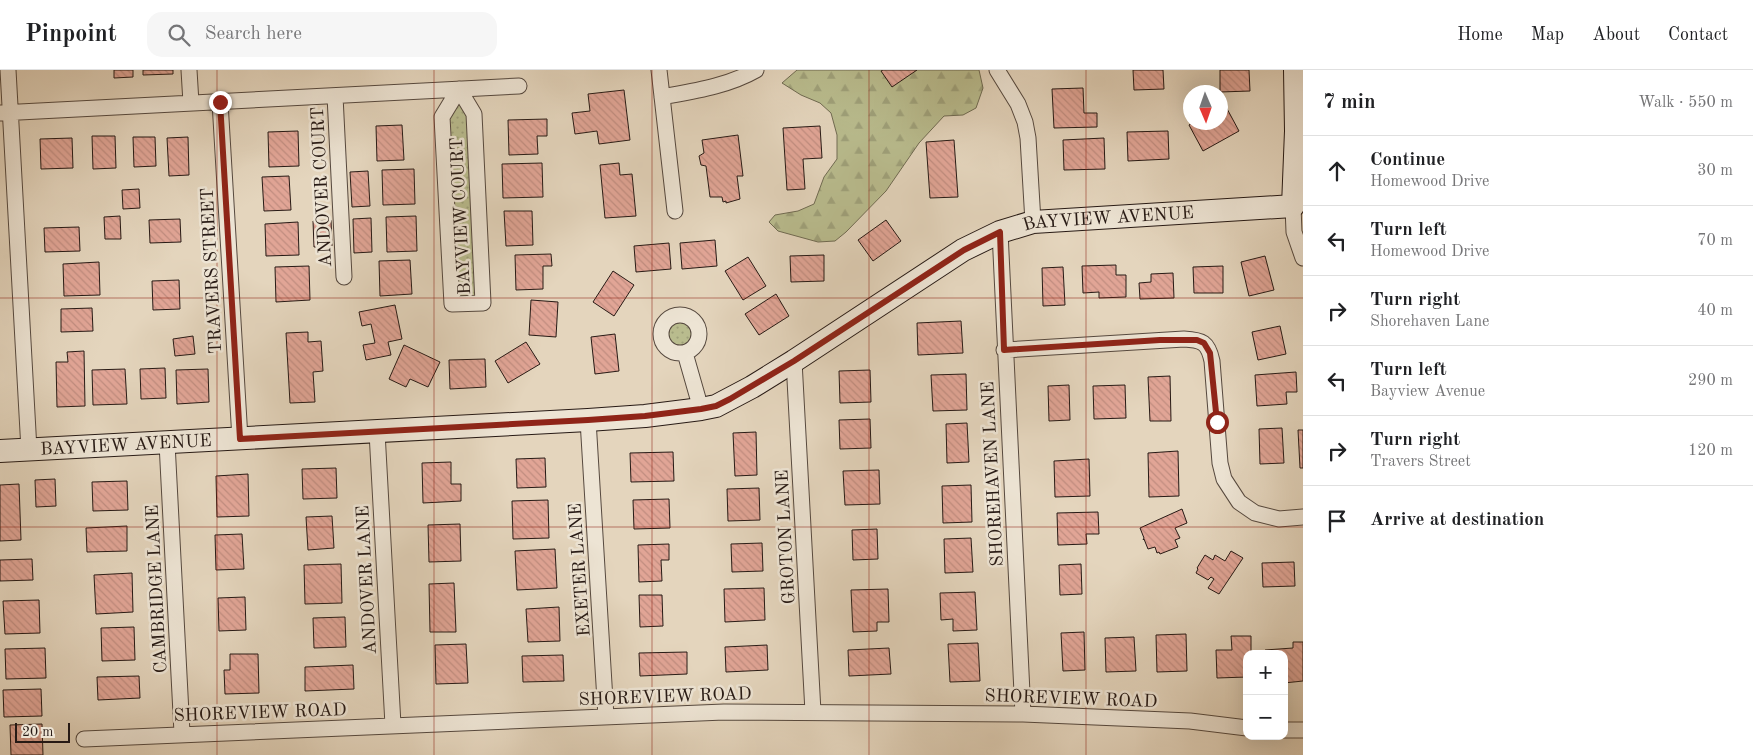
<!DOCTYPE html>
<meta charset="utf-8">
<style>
body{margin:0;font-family:"Old Standard TT",serif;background:#f6f6f6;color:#202124}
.controls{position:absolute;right:15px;bottom:15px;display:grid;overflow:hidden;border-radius:10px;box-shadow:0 5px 20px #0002}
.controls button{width:45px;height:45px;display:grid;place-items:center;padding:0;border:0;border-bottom:1px solid #e0e0e0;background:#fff;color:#202124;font:25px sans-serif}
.compass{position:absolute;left:1183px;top:15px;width:45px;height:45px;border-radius:50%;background:#fff;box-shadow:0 5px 20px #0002;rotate:178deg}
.scale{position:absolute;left:15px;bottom:12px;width:55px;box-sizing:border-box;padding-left:5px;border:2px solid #271a15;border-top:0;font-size:14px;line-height:18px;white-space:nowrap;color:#271a15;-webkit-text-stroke:4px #ede4d4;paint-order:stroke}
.stop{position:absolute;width:15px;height:15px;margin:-11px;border:4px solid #8f2418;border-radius:50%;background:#fff}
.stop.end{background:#8f2418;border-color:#fff;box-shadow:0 1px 5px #0008}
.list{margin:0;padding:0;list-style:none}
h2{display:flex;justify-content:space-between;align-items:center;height:65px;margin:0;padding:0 20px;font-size:21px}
h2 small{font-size:16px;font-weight:400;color:#757577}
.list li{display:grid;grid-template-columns:32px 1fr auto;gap:15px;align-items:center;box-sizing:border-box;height:70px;padding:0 20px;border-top:1px solid #e0e0e0}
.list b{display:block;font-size:19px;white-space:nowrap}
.list p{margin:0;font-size:16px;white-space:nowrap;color:#757577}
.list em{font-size:16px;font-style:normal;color:#757577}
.icon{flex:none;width:28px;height:28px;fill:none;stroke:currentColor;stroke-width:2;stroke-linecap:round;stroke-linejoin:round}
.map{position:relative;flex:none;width:1303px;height:685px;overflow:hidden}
header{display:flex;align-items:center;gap:30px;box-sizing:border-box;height:70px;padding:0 25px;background:#fff;border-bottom:1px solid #e0e0e0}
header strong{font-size:24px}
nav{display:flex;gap:28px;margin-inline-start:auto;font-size:18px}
.search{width:350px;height:45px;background:#f6f6f6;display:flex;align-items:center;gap:12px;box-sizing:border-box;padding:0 18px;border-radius:15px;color:#757577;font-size:19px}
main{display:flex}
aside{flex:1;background:#fff}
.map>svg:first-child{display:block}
</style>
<header>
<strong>Pinpoint</strong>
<div class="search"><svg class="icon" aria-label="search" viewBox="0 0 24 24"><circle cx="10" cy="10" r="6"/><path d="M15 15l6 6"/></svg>Search here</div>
<nav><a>Home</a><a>Map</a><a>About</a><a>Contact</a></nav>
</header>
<main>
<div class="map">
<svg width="1303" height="685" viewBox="0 0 1303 685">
<defs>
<pattern id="green-dots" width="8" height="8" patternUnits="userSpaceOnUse" patternTransform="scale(1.25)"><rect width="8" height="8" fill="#b9bc8e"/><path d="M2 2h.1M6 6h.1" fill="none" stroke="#9fa17a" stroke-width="1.8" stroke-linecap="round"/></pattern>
<pattern id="forest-firs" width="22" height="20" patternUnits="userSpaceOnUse" patternTransform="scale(1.25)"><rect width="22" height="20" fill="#b9bc8e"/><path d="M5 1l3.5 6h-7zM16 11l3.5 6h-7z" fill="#9fa17a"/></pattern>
<pattern id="building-back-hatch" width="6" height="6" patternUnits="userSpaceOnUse" patternTransform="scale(1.25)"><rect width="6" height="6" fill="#e1a596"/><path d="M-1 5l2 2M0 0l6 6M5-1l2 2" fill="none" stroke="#c18d80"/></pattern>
</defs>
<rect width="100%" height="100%" fill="#e4d5bd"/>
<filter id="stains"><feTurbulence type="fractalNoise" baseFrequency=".004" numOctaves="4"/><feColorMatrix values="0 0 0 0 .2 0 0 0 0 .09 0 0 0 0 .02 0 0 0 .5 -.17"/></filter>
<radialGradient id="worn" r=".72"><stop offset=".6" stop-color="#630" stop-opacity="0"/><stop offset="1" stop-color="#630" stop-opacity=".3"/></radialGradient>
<path fill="url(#green-dots)" stroke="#706b52" d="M459 19 474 44 483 233 452 234 442 47Z
M661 264a19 19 0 1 1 38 0a19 19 0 1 1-38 0Z"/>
<path fill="url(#forest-firs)" stroke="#706b52" d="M797 0H979L983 18 976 38 963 45 944 46 919 73 886 121 846 162 835 171 818 172 778 161 769 152 775 145 798 141 814 134 824 107 837 89V65L831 43 820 33 801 25 782 13Z"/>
<path fill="url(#building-back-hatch)" stroke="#271a15" d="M114 0H133V7L114 8Z
M143 0H173V4L143 5Z
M883 0H917L892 17 881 1Z
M1133 0H1163L1164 19 1134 20Z
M1220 0H1249L1250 21 1220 22Z
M1083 18 1084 43H1097V57L1054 58 1052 19Z
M624 20 630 70 599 74 597 61 575 64 572 43 590 41 588 24Z
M1225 35 1239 61 1203 81 1189 55 1193 52H1220V38Z
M547 49V66H537L538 84 509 85 508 50Z
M402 55 404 90 377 91 376 56Z
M820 56 822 88 803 89 805 119 787 120 783 58Z
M298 61 299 96 269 97 268 62Z
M1168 61 1169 89 1128 91 1127 62Z
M738 65 743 106H737L740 129 726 133V131L723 132 722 127H710L706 96 701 95 699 86 704 83 702 70Z
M92 66H115L116 98 93 99Z
M133 67H155L156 96 134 97Z
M188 67 189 105 169 106 167 68Z
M72 68 73 98 41 99 40 69Z
M1104 68 1105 99 1064 100 1063 70Z
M954 70 958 127 930 128 926 72Z
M542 93 543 127 503 128 502 94Z
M619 93 620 105 632 104 636 146 605 148 600 95Z
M414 99 415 134 383 135 382 100Z
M368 101 370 136 352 137 350 102Z
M289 106 291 140 264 141 262 107Z
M139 119 140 138 123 139 122 120Z
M504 141H532L533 175 506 176Z
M120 146 121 169H105L104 147Z
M416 146 417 181 387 182 386 147Z
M371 148 372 182 354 183 353 149Z
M180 149 181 172 150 173 149 150Z
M331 150 332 176 314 177 313 151Z
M886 150 901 171 873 191 858 170Z
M298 152 299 185 266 186 265 154Z
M79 157 80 181 45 182 44 158Z
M715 170 717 196 682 199 680 173Z
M669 173 671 199 636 202 634 176Z
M551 184 552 196H543V219L516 220 515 185Z
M824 185V211L791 212 790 186Z
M1265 186 1274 220 1249 226 1241 192Z
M748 187 766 216 743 230 725 201Z
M410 190 412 224 380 226 379 191Z
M99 192 100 225 64 226 63 194Z
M1116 195V205H1126V227L1099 228V222L1083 223 1082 196Z
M309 196 310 230 276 232 275 197Z
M1223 196V223H1194L1193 197Z
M1063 197 1065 235 1043 236 1042 198Z
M613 201 634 215 614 246 593 232Z
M1173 203 1174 228 1140 229 1139 213 1151 212V204Z
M179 210 180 239 153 240 152 211Z
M776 224 789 246 759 265 745 244Z
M531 230 558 232 556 267 529 265Z
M395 235 402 269 388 272 391 285 366 290 363 275 375 273 371 254 362 256 359 242Z
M92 238 93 261 61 262V239Z
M961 251 963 283 918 285 917 253Z
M1280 256 1286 284 1258 290 1252 262Z
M308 262V272L321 271 323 301 313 302 315 332 290 333 286 263Z
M615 264 619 301 595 304 591 267Z
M193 266 195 284 175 286 173 269Z
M526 272 540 294 508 313 495 291Z
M404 275 440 292 428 317 410 309 406 317 389 309Z
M84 281 85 336 57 337 56 292H68L67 282Z
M485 289 486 317 450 319 449 290Z
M165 298 166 328 141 329 140 299Z
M125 299 127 334 93 335 92 300Z
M208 299 209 332 177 334 176 300Z
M870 300 871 332 840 333 839 301Z
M1296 302 1297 322H1286L1287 334 1257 336 1255 305Z
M966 304 967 340 933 341 931 305Z
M1170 306 1171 351H1150L1148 307Z
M1069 315 1070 350 1049 351 1048 316Z
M1125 315 1126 348 1094 349 1093 316Z
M870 349 871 378 840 379 839 350Z
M967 353 969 392 947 393 946 354Z
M1282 358 1284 393 1260 394 1259 359Z
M1298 360H1303V398H1300Z
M756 362 757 405 735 406 733 363Z
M1178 381 1179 426 1149 427 1148 383Z
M673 382 674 411 631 412 630 383Z
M545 388 546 417 517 418 516 389Z
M1089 389 1090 426 1055 427 1054 391Z
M451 392V414H461V431L423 433 422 393Z
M336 398 337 428 303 429 302 399Z
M879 400 880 434 845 435 843 401Z
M248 404 249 446 217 447 216 406Z
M55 409 56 436 36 437 35 410Z
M127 411 128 440 93 441 92 412Z
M19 414 21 470 0 471V415Z
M971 415 972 452 943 453 942 416Z
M759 418 760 450 728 451 727 419Z
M669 429 670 458 634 459 633 430Z
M548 430 549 468 513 469 512 431Z
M1182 439 1187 453 1175 458 1180 468 1175 470 1178 477 1160 484 1159 482 1157 483 1155 477 1148 479 1144 469 1143 470 1144 468 1140 458Z
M1098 442 1099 464H1086L1087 474 1058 475 1057 443Z
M332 446 334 478 308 480 306 447Z
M460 454 461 491 429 492 428 455Z
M127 456V481L87 482 86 458Z
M877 459 878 489 853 490 852 460Z
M242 464 244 499 216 500 215 465Z
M971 468 973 502 945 503 944 469Z
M762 473 763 501 732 502 731 474Z
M669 474V490H661L662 511 639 512 638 475Z
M555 479 557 518 517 520 515 481Z
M1231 481 1243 488 1219 524 1208 518 1214 509 1211 507 1208 510 1196 503 1198 499 1197 498 1205 485 1213 490 1215 485 1225 491Z
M32 489 33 510 0 511V490Z
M1294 492 1295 516 1263 517 1262 493Z
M341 494 342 533 305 534 304 495Z
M1081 494 1082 524 1060 525 1059 495Z
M132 503 133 542 96 544 94 505Z
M454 513 456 562H430L429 514Z
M764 518 765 550 725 552 724 519Z
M888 519 889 552H877V561L853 562 851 520Z
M975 522 977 560 953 561V549L941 550 940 523Z
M639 525H662L663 556 640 557Z
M245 527 246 560 219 561 218 528Z
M39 530 40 563 5 564 3 531Z
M559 537 560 571 528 572 526 539Z
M345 547 346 577 314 578 313 548Z
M134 557 135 590 102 591 101 558Z
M1084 562 1085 600 1063 601 1061 563Z
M1186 564 1187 601 1157 602 1156 565Z
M1231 566H1251V584H1247V607L1217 608 1216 580H1232Z
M1134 567 1136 601 1106 602 1105 568Z
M1293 572H1303V611L1284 613V584H1266L1265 580 1293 578Z
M978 573 980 611 950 612 948 574Z
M466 574 468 613 436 614 435 575Z
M767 575 768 600 726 602 725 577Z
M45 578 46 608 6 609 5 579Z
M889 578 891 604 849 606 848 580Z
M687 582V604L640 606 639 583Z
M230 584H258L259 623 225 624 224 600H230Z
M563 585 564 611 523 612 522 586Z
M353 595 354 619 305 621V597Z
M139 606 140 628 98 630 97 607Z
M41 619 42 646 4 647 3 620Z
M42 654 43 685H11L10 655Z"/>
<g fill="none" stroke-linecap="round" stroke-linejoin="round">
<defs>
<path id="street" d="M8 0 29 380
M189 0 191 33
M659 0 675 141
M997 0 1018 34 1025 52 1028 68 1033 152
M459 19 474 44 483 233 452 234 442 47Z
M335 26 344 207
M662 27C694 21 728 16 756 0
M220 32 240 369
M0 43 519 16
M1293 136 1294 162 1303 188
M1000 162 1023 644
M661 264a19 19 0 1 1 38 0a19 19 0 1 1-38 0Z
M1004 280 1184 269C1202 270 1208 272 1212 291L1220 393 1224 409 1239 432 1255 443 1279 449 1303 447
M685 283 701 339
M794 291 813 642
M588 350 606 647
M377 362 393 655
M167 373 182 663
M1284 660H1303
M84 669 724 642 1023 644 1190 651 1247 658"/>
<g id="secondary">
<path id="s1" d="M0 381 588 350 645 346 701 339 716 336 752 317 794 291 963 180 1000 162 1033 152 1293 136 1296 61 1295 0"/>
</g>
</defs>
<use href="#street" stroke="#56493f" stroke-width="17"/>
<use href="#secondary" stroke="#271a15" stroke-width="24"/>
<use href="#street" stroke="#ede4d4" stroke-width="15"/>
<use href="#secondary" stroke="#ede4d4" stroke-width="22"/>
</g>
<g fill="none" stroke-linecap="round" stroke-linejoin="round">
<path stroke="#8f2418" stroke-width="6" d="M220 32 240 369 588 350 645 346 701 339 716 336 730 329 794 291 964 180 1000 162 1004 280 1160 270H1197L1204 273 1210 283 1217 352"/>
</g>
<path fill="none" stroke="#8f2418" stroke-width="1" stroke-opacity="0.55" d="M217 0V685M434 0V685M652 0V685M869 0V685M1086 0V685M0 228H1303M0 457H1303"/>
<g text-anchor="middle" stroke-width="5" stroke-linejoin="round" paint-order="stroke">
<g font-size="18" fill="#271a15" stroke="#ede4d4">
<text transform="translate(321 117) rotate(-93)" y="6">ANDOVER COURT</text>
<text transform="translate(460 146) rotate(-93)" y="6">BAYVIEW COURT</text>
<text dy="6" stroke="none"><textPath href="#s1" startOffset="1161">BAYVIEW AVENUE</textPath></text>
<text transform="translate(211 201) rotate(-93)" y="6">TRAVERS STREET</text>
<text dy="6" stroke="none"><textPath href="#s1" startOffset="126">BAYVIEW AVENUE</textPath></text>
<text transform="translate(992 404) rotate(-93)" y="6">SHOREHAVEN LANE</text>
<text transform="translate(785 467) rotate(-93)" y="6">GROTON LANE</text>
<text transform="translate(579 500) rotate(-94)" y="6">EXETER LANE</text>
<text transform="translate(366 510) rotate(-93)" y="6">ANDOVER LANE</text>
<text transform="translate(156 519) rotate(-93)" y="6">CAMBRIDGE LANE</text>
<text transform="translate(665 626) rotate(-2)" y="6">SHOREVIEW ROAD</text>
<text transform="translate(1071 628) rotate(2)" y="6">SHOREVIEW ROAD</text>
<text transform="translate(260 642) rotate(-2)" y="6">SHOREVIEW ROAD</text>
</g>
</g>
<rect width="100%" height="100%" filter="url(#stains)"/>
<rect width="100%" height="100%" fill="url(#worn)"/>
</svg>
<div class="controls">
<button>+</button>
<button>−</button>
</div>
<svg class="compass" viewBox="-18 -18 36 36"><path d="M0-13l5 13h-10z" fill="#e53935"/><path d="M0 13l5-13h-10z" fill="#757577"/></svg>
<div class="scale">20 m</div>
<div class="stop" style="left:1217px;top:352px"></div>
<div class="stop end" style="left:220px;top:32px"></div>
</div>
<aside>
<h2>7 min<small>Walk · 550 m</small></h2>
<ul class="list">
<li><svg class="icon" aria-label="ahead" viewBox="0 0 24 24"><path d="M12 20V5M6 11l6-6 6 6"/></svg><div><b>Continue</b><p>Homewood Drive</p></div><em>30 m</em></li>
<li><svg class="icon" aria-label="left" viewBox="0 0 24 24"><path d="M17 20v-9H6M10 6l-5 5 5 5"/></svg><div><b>Turn left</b><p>Homewood Drive</p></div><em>70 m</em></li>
<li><svg class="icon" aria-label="right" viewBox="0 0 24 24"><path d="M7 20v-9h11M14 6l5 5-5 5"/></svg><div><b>Turn right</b><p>Shorehaven Lane</p></div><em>40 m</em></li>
<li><svg class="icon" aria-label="left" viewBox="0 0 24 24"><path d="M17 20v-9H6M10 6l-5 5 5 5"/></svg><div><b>Turn left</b><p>Bayview Avenue</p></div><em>290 m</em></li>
<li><svg class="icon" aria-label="right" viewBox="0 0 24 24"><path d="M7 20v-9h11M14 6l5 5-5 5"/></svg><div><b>Turn right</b><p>Travers Street</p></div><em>120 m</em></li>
<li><svg class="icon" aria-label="arrive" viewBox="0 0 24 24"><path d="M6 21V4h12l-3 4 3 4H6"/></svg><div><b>Arrive at destination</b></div></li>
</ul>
</aside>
</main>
